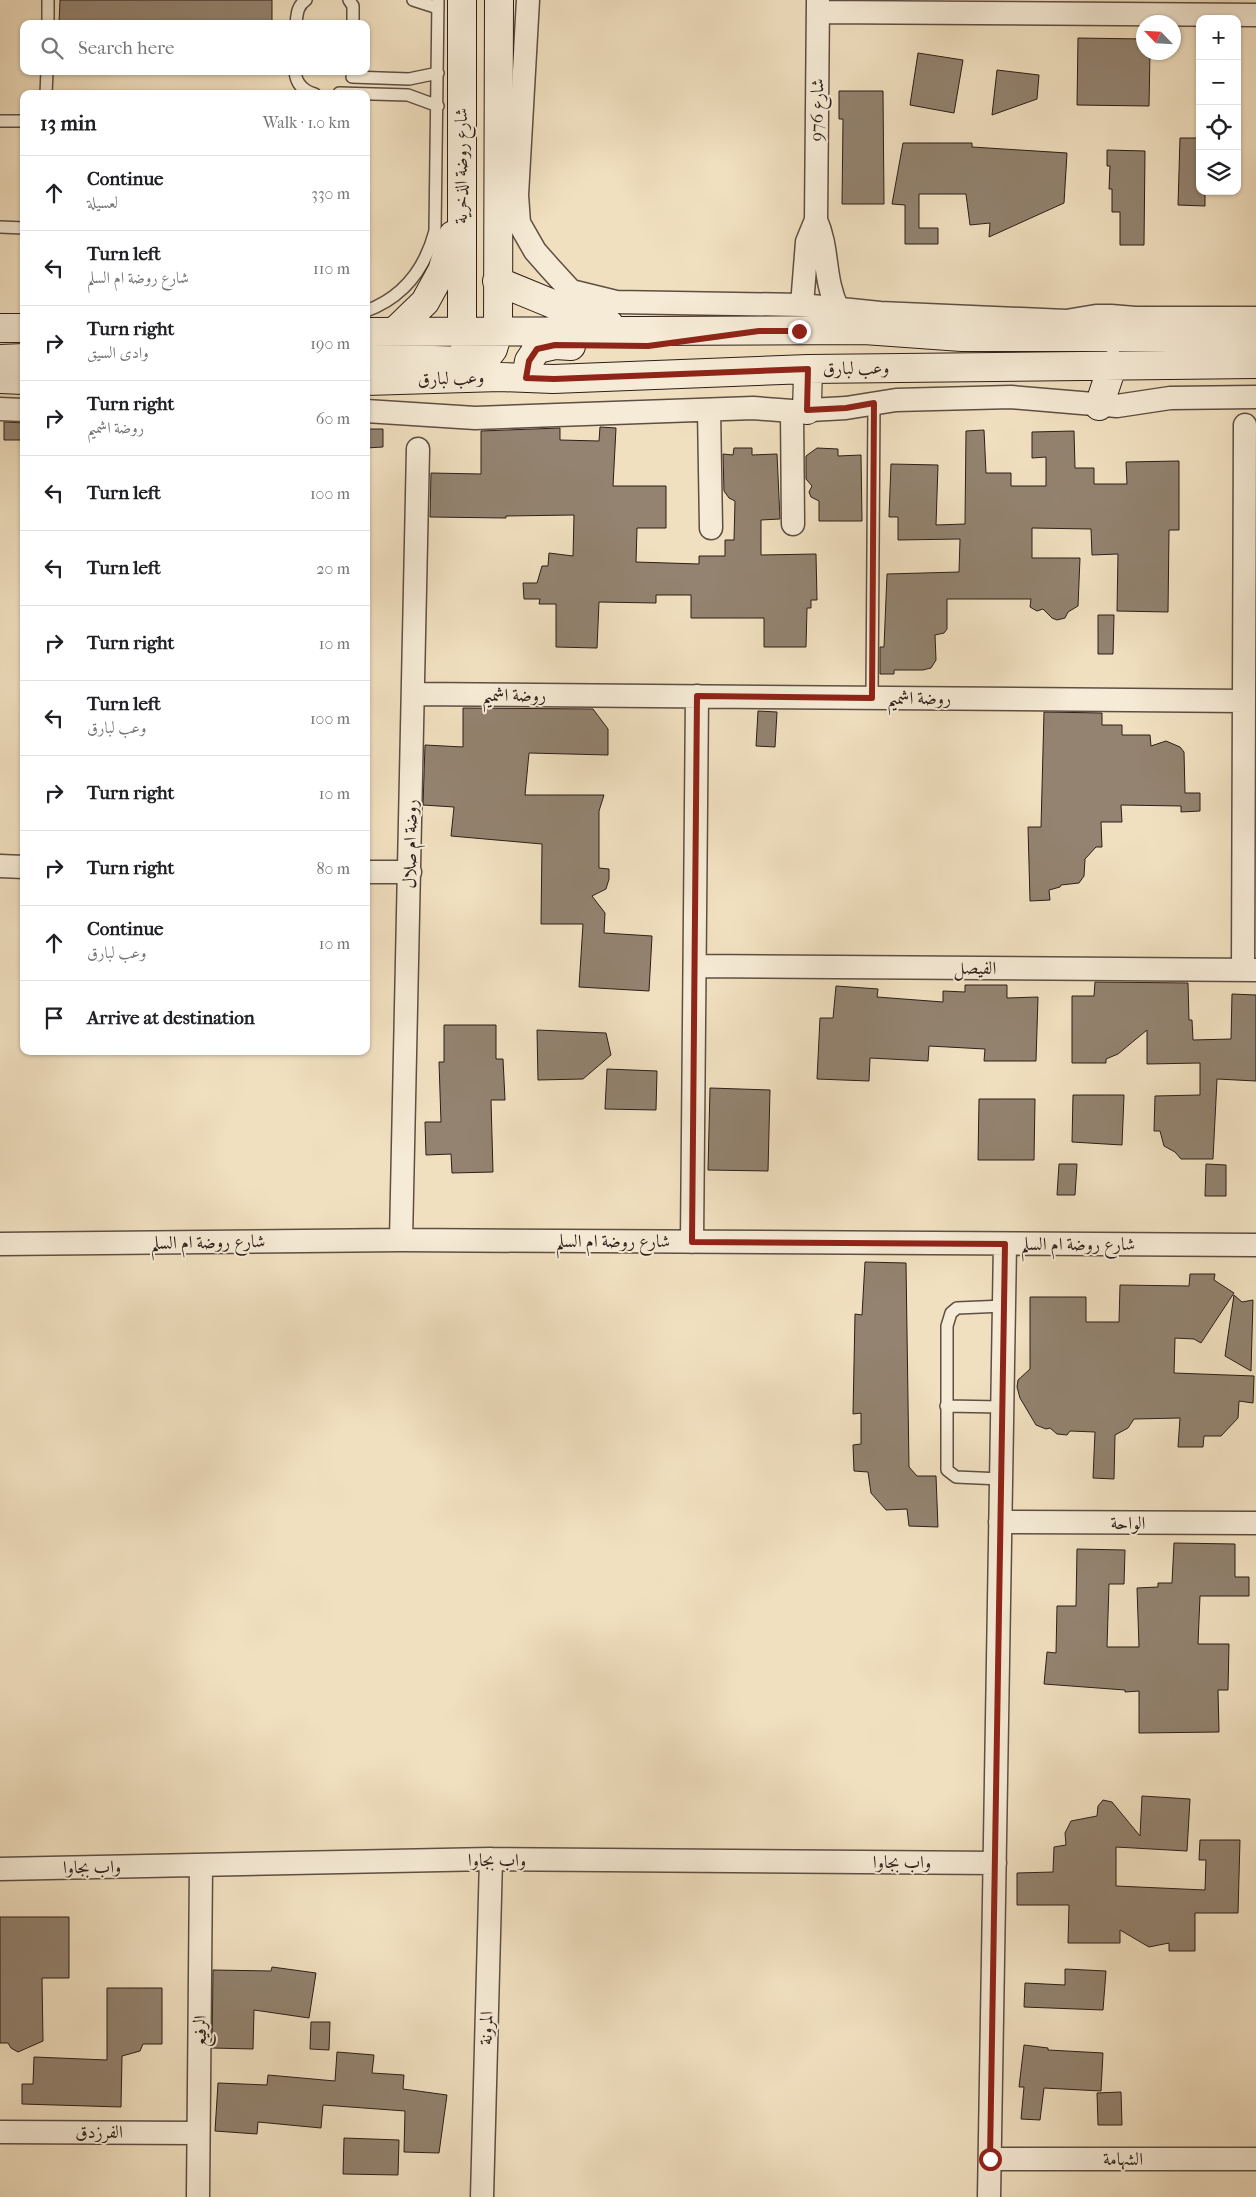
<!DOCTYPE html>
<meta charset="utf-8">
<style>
body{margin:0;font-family:"IM FELL French Canon",Amiri,serif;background:#f6f6f6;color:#202124}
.controls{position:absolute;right:15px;top:15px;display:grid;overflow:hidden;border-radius:10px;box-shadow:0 1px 4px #0004}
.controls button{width:45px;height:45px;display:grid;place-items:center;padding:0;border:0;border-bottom:1px solid #e0e0e0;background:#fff;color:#202124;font:25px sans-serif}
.compass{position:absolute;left:1136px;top:15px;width:45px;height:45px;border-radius:50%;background:#fff;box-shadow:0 1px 4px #0004;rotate:295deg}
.stop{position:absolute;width:15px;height:15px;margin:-11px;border:4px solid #8f2418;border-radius:50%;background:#fff}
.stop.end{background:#8f2418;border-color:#fff;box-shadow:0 1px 5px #0008}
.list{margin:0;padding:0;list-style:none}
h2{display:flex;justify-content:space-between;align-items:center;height:65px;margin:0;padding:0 20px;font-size:21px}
h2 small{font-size:16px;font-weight:400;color:#757577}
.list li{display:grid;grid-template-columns:32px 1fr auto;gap:15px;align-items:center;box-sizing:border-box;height:75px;padding:0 20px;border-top:1px solid #e0e0e0}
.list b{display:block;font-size:19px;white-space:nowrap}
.list p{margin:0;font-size:16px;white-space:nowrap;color:#757577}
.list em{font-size:16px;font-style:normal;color:#757577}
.icon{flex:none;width:28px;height:28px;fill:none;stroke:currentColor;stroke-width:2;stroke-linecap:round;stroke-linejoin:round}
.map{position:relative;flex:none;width:1256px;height:2197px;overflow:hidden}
.search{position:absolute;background:#fff;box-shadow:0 1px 4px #0004;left:20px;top:20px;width:350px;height:55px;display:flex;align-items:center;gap:12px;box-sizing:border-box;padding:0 18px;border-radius:10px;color:#757577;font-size:19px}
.panel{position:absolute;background:#fff;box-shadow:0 1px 4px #0004;left:20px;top:90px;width:350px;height:965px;border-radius:10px}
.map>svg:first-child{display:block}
</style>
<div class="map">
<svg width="1256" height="2197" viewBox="0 0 1256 2197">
<rect width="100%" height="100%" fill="#f1e0c0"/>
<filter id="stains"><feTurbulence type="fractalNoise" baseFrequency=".004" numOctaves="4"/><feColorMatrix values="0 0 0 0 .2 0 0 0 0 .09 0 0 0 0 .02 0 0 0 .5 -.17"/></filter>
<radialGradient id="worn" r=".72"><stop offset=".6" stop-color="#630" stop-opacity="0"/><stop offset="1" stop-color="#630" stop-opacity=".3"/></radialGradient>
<path fill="#938370" stroke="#2d1e19" d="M60 0H272V24H59Z
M1078 38 1144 39V52H1150L1149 106 1077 105Z
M918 53 963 60 954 113 910 105Z
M997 70 1039 75 1037 99 992 115Z
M839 91H883L884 204H842L843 119H839Z
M1180 138H1200V191H1205V206L1178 205Z
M903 143H972V147L1067 153 1064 203 989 237 990 223 970 225 966 194H919V228H938V244H905V205L892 204Z
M1107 150 1145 151 1144 245H1120V212H1112V189H1109L1110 166H1107Z
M4 422 24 423V440H4Z
M600 427 616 428 613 486H666V528H637L636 562 699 564V556H725V540H734L735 501 729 498 724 491 723 454 733 455 734 448H752V455L777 454 780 519 761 520V555L816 554 817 600H811V608H807L806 647H764V618H691V595H656V603L599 602 597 648 556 647V604H539L540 599H524L523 583H537L542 566H548L549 553 573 556 574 515 506 516V518L430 517 431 473 481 474V431L560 428V440L599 441Z
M366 429H383V447L366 448Z
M984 430 986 473H1011V486H1046V457L1032 458V432L1074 431 1075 468H1094V484H1127L1126 462 1179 461V530H1169L1168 612 1117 611 1118 554 1092 555 1091 529 1032 528V558H1080L1078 606 1068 612 1065 618 1057 620 1052 618 1043 609 1037 611 1030 607 1031 599H947V629L944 633 935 635 936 660 931 668 923 670H894V674H880V647H884L887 574 959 572 960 539 898 540V517H889L891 464 938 465 936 525 965 524 966 431Z
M817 448 838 449V456L861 455 862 521H819V501L811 497 809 492 812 486 806 479V456Z
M1098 615H1114L1113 654H1098Z
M463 708 593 709 608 729V755L529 753 525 795H604L599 811V868L609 869V879L606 889 592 896 605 913 604 933 652 936 649 991 579 987 583 924H541L542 844 451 836 454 807 423 805 425 745 463 747Z
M758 711 777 712 775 747 756 746Z
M1044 712 1102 713V725H1122V735H1150L1151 746 1166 741 1180 747 1184 752 1185 793H1200V811L1181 812V806L1121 805 1122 822H1101L1102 847H1096L1085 859 1084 876 1079 883 1061 885 1060 887 1049 890 1050 900 1030 901 1028 827H1041Z
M1095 982 1188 983 1189 1020H1192L1193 1040 1231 1039 1232 994 1256 995V1081L1217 1079 1213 1159H1181L1175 1152 1164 1146 1160 1131H1154L1155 1096 1200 1095V1063L1147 1064V1030L1118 1054 1106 1059V1063H1072V996H1094Z
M965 985H1007V998L1038 997 1036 1061H984L985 1049 929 1046 928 1061 870 1058 869 1081 817 1079 820 1018H833L836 986 878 989 877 997 943 1002V991L965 992Z
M444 1025H496V1059H503L505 1100H491L493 1172 452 1173 451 1154 426 1155 425 1122H441L439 1062H444Z
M537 1030 606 1033 611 1055 583 1079 538 1080Z
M607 1069 657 1071 656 1110 605 1109Z
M710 1088 770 1090 768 1171 708 1170Z
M1073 1095H1124L1122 1145 1072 1142Z
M979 1099H1035L1034 1160H978Z
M1059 1164H1077L1075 1195H1057Z
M1206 1164 1226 1165V1196H1205Z
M865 1262 906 1263 909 1467 917 1476H936L938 1527 909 1526 907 1509 886 1510 871 1493 868 1472 854 1471 853 1445 861 1444V1413L853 1414 855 1314 862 1315Z
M1190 1274H1215L1214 1280 1234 1293 1201 1343 1194 1339 1175 1338 1174 1373 1254 1376 1253 1403 1239 1401 1238 1418 1221 1436H1204L1203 1447H1178L1180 1418 1134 1419 1128 1428 1115 1435 1114 1479 1093 1478 1095 1432 1070 1431 1067 1435 1057 1434 1050 1428 1046 1429 1036 1425 1020 1398 1017 1387 1018 1380 1030 1369V1297H1086V1322H1119L1120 1285 1189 1286Z
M1234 1295 1242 1302 1253 1300 1251 1371 1225 1356Z
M1174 1543 1235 1544V1577H1249V1596H1200L1198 1644H1229L1228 1690H1218L1219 1732 1139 1733V1691L1125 1692V1690L1044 1684 1047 1652 1056 1653 1057 1606H1076L1077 1549 1125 1550 1124 1584H1109L1107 1647H1139L1137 1588 1158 1587V1583H1172Z
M1142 1796 1190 1799 1187 1851 1116 1847V1886L1205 1890 1206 1860H1199L1200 1840H1240L1238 1913H1195V1951H1169V1943L1149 1947 1120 1930V1943H1068L1069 1905H1017V1873L1053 1872 1054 1847 1066 1845 1065 1833 1071 1821 1097 1816 1098 1806 1103 1800 1112 1802 1140 1836Z
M0 1917H69V1978H42L43 2041 18 2052 11 2048 8 2043H0Z
M272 1967 316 1973 309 2018 254 2010 253 2049 212 2048 213 1970 271 1971Z
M1065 1969 1106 1971 1103 2010 1024 2007 1025 1983 1065 1985Z
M107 1988H162V2044H143L140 2051 122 2056 121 2107 22 2104V2084H33L34 2057 107 2060Z
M311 2022H330L329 2050 310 2049Z
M1024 2045 1048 2048V2050L1103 2053 1101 2091 1044 2088 1040 2120 1021 2119 1024 2087H1019Z
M337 2052 374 2055 372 2073 404 2075 403 2089 447 2095 439 2153 404 2152 405 2111 323 2105 321 2128 258 2122 257 2134 215 2131 218 2083 267 2085 268 2075 335 2081Z
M1121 2092 1122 2125H1098L1097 2093Z
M344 2138 399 2140 398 2175 343 2174Z"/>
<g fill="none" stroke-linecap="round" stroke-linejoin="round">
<defs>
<path id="lane" d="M349 0 353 6V24
M413 0 438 8
M48 24V0
M296 24C297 14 297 6 306 0
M295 71C296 84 303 91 315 94
M352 77 409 79 438 73
M339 93 408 95 438 106
M46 94 47 71
M0 121H24
M0 227 24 228
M366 311C404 297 425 269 435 231L438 0
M872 698 874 403
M946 1406 1002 1407
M1001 1479 956 1477 947 1470V1326L951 1313 957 1308 1004 1306"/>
<path id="street" d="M528 0 517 195 519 223 535 251 550 268 571 291 616 302 802 305 880 313 1066 321 1096 316H1111L1135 318H1256
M818 0 816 220C829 249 823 279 838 309
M818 12 1256 15
M802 305 807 242 816 220
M0 409 24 410
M709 410 711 528
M366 411 475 418 753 408 792 411 846 408 896 400 1011 397 1117 406 1170 398 1256 397
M792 411 793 524
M413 694 1244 701
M0 866 24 867
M366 872H410
M695 966 1256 970
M1243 970 1245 425
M401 1240 418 449
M692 1242 697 696
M0 1244 401 1240 1256 1245
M1000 1522 1256 1523
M0 1869 491 1859 995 1863
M0 2132 198 2133
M990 2159H1256
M198 2197 201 1865
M482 2197 491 1859
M989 2197 1005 1244"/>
<path id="secondary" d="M462 0V332L465 343 469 349
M497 281 587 318 609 324
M0 328H24
M366 332 864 330 962 337H1256
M393 333 425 302 442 271 453 235
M366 358 467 361 487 357 493 349 498 332 499 0
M0 359 24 358
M526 378 529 361 537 349 555 345 571 346
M0 379 24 380
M366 381 500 377 553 379 808 369 1256 364
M1099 406 1113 364
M807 410 808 369"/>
</defs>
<use href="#lane" stroke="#5e4e43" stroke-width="14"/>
<use href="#street" stroke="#5e4e43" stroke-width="25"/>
<use href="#secondary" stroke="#2d1e19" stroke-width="30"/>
<use href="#lane" stroke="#f6ebd6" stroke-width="11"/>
<use href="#street" stroke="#f6ebd6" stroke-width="22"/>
<use href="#secondary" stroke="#f6ebd6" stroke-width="28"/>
</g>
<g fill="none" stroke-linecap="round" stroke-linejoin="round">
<path stroke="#8f2418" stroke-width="6" d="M799 331H759L648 346 555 345 537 349 529 361 526 378 554 379 808 369 807 410 846 408 874 403 872 698 697 696 692 1242 1005 1244 990 2159"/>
</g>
<g text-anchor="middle" stroke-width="4" stroke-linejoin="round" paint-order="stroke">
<g font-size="18" fill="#2d1e19" stroke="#f6ebd6">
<text transform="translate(817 110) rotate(-89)" y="6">شارع 976</text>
<text transform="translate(461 166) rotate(-90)" y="6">شارع روضة الذخرية</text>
<text transform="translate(856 368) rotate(-1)" y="6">وعب لبارق</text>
<text transform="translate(451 378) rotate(-2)" y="6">وعب لبارق</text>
<text x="514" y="701">روضة اشميم</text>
<text x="919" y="704">روضة اشميم</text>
<text transform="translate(410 844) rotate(-89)" y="6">روضة ام صلال</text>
<text x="975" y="974">الفيصل</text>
<text x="613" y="1247">شارع روضة ام السلم</text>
<text transform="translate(208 1242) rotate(-1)" y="6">شارع روضة ام السلم</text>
<text x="1078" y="1250">شارع روضة ام السلم</text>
<text x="1128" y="1529">الواحة</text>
<text x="497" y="1866">واب بجاوا</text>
<text x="902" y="1868">واب بجاوا</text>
<text transform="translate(92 1867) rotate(-1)" y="6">واب بجاوا</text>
<text transform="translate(486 2028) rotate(-88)" y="6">المرونة</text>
<text transform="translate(200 2031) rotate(-89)" y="6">الرفيع</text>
<text x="99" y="2138">الفرزدق</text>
<text x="1123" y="2165">الشهامة</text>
</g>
</g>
<rect width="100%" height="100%" filter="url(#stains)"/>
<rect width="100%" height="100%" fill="url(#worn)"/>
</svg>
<div class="controls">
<button>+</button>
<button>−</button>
<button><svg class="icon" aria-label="locate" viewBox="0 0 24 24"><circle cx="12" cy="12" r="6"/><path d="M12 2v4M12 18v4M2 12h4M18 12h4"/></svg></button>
<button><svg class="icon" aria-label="layers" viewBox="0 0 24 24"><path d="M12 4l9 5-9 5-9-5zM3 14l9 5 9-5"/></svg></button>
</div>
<svg class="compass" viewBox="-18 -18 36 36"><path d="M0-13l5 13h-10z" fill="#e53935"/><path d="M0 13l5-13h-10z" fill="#757577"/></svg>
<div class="stop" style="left:990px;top:2159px"></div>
<div class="stop end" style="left:799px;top:331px"></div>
<div class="search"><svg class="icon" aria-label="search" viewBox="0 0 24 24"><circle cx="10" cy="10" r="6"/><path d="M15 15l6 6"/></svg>Search here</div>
<section class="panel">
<h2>13 min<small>Walk · 1.0 km</small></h2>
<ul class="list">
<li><svg class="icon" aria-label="ahead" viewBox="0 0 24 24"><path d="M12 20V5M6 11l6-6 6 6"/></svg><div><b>Continue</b><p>لعسيلة</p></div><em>330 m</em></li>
<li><svg class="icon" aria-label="left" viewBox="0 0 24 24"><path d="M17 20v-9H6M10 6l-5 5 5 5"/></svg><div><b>Turn left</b><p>شارع روضة ام السلم</p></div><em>110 m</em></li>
<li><svg class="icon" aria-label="right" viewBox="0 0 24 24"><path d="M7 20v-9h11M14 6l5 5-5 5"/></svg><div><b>Turn right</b><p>وادى السيق</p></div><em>190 m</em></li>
<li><svg class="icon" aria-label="right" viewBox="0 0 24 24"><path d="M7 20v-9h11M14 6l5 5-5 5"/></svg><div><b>Turn right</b><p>روضة اشميم</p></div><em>60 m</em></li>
<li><svg class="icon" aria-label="left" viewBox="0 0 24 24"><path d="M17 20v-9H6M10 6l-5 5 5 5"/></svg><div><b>Turn left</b></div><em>100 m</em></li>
<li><svg class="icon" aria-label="left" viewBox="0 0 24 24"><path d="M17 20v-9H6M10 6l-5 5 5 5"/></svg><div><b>Turn left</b></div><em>20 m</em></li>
<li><svg class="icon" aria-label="right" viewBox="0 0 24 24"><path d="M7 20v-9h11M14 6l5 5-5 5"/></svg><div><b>Turn right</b></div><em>10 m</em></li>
<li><svg class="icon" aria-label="left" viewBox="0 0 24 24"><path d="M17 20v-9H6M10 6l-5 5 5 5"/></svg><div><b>Turn left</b><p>وعب لبارق</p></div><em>100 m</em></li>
<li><svg class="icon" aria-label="right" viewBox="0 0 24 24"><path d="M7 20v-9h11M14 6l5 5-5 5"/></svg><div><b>Turn right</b></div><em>10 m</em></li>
<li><svg class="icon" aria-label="right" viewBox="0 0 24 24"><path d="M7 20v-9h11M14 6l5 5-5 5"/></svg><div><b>Turn right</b></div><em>80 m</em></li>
<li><svg class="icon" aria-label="ahead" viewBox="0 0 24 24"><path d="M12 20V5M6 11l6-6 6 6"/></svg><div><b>Continue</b><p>وعب لبارق</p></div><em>10 m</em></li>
<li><svg class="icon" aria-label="arrive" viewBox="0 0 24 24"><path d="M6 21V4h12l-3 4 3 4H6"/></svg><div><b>Arrive at destination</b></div></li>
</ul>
</section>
</div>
